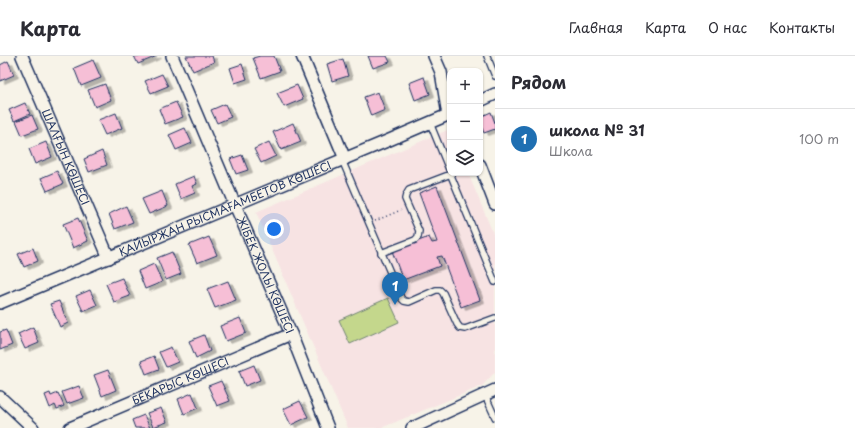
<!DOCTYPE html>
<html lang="ru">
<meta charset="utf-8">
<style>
body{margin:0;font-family:"Playpen Sans",sans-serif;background:#f2f2f3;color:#2b2b33}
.controls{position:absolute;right:12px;top:12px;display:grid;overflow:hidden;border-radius:8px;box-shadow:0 1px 3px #0004}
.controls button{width:36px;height:36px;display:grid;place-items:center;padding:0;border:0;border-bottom:1px solid #e1e1e2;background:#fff;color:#2b2b33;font:20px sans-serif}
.you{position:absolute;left:274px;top:173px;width:14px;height:14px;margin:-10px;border:3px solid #fff;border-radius:50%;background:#1a73e8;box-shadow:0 0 0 6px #1a73e833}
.badge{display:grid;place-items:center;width:26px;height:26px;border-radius:50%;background:#1f6fb2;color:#fff;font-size:13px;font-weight:700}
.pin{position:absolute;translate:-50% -33px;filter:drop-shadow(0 1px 2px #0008)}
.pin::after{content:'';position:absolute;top:21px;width:14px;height:12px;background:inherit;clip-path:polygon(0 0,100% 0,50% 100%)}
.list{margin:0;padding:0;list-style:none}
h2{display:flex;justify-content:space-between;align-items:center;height:52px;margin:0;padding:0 16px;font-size:17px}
h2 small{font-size:13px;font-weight:400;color:#7c7c81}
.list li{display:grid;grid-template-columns:26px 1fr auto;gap:12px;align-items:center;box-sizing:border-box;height:60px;padding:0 16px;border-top:1px solid #e1e1e2}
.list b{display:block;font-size:15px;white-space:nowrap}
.list p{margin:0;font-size:13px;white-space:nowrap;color:#7c7c81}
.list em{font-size:13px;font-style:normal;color:#7c7c81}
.icon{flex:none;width:22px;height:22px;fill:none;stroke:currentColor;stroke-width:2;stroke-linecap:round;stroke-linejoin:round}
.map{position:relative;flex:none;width:495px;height:372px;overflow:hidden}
header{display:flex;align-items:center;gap:24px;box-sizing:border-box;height:56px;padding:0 20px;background:#fff;border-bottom:1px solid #e1e1e2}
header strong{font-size:19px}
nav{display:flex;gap:22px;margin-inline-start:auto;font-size:14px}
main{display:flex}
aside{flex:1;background:#fff}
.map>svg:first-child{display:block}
</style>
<header>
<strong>Карта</strong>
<nav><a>Главная</a><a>Карта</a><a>О нас</a><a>Контакты</a></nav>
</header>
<main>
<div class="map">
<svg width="495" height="372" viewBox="0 0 495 372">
<defs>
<filter id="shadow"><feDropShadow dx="4.5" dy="2.5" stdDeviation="0" flood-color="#0004"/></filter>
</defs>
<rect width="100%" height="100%" fill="#f7f3e8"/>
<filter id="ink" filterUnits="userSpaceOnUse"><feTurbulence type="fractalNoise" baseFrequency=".025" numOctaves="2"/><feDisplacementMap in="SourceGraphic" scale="8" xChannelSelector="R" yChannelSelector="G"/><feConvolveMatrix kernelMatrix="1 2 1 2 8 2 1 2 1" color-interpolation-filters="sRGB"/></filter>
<g filter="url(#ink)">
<path fill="#f7e3e3" d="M450 73V117H468L495 182V316L482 330 381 372H348L256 156Z"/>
<path fill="#c4d78c" stroke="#708375" d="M388 242 399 266 350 288 339 264Z"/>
<path fill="#f6bfd6" stroke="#1b2f5e" filter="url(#shadow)" d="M134 0H157L138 8Z
M186 0H212L214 6 193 15Z
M260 0H274L280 15 261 22 253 2Z
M368 0H387L390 6 373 12Z
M343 3 348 20 332 25 327 8Z
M93 4 101 22 81 30 74 12Z
M8 5 14 19 0 25V9Z
M242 8 247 23 235 27 230 12Z
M162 18 168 30 151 37 145 25Z
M424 21 430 38 415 44 409 27Z
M105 28 111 44 95 51 88 34Z
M297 29 303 43 284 51 277 37Z
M378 36 385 54 371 60 364 41Z
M176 46 183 61 165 68 159 53Z
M25 47 30 58 14 65 9 54Z
M225 48 231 61 217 67 211 54Z
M491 56 495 67V73L484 77 480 67V61Z
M116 57 122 72 105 79 98 64Z
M32 59 38 73 22 79 16 65Z
M293 67 301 86 281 94 273 76Z
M185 72 192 87 176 94 169 79Z
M46 86 52 101 35 108 29 93Z
M269 86 276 100 261 107 254 93Z
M102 95 107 109 89 116 84 103Z
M242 99 248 114 236 118 230 103Z
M57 115 63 128 47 135 41 122Z
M194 120 197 128 192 130 195 137 181 143 175 128Z
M437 130 480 244 461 251 442 200 437 201 440 210 403 224 392 195 429 181 432 187 437 186 419 137Z
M162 135 168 150 149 158 142 143Z
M126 150 133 166 115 173 109 158Z
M78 162 88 185 73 192 63 168Z
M209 181 217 199 197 207 189 189Z
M33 192 38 205 24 211 18 198Z
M172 196 181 218 166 224 157 202Z
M154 208 162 226 145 233 138 215Z
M122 222 130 240 114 246 106 228Z
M228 225 236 244 215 252 207 233Z
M90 234 97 249 83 255 76 240Z
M59 245 68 267 60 271 50 248Z
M240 262 246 277 226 285 220 270Z
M33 271 39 287 25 293 18 278Z
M6 274 12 289 0 294V276Z
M204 279 210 295 196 302 189 285Z
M171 291 178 306 166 311 159 296Z
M154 300 159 313 146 318 141 305Z
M254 309 260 324 245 330 239 315Z
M108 314 116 334 102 340 94 319Z
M221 325 230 345 217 350 208 330Z
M79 330 84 342 67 348 62 336Z
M50 337 51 340 58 337 64 350 57 353 55 349 50 352 45 339Z
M192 337 198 352 184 358 178 343Z
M300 345 308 361 291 369 283 353Z
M161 352 167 366 153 371 147 357Z
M144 359 150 372H135L132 364Z"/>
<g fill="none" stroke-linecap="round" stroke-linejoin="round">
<defs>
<path id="lane" d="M487 0 495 20
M430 67 450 116
M342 104 401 242 404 245 409 246 436 234H440L443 237 457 268 460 272 465 273 495 262
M450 117 495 226
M381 197 415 184 418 181 419 175 405 143 406 139 409 134 451 118
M485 339 495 361"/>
<g id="street">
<path id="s1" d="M22 0 109 202"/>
<path id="s2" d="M172 0 235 149 291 278 328 372"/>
<path d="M302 0 345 103"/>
<path d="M434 0 441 16 448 59"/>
<path d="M480 45 495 38"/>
<path d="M480 109 495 148"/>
<path id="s3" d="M0 247 387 85 450 58"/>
<path d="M0 341 33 372"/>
<path id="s4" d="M70 372 291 278"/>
<path d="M412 372 495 334"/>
</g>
</defs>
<use href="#lane" stroke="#1b2f5e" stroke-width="8"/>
<use href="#street" stroke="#1b2f5e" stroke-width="14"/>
<path stroke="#1b2f5e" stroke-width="1.5" stroke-dasharray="1 3" stroke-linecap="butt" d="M375 165 401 154"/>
<use href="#lane" stroke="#f7f3e8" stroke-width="5.5"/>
<use href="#street" stroke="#f7f3e8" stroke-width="11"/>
</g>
</g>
<g text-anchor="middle" stroke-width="3" stroke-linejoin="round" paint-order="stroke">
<g font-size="11" fill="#1b2f5e" stroke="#f7f3e8">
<text dy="4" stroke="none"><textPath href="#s1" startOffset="110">ШАЛҒЫН КӨШЕСІ</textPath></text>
<text dy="4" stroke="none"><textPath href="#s3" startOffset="244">ҚАЙЫРЖАН РЫСМАҒАМБЕТОВ КӨШЕСІ</textPath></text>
<text dy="4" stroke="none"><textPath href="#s2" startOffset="238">ЖІБЕК ЖОЛЫ КӨШЕСІ</textPath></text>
<text dy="4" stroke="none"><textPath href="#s4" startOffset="120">БЕКАРЫС КӨШЕСІ</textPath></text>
</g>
</g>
</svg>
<div class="controls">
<button>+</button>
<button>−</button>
<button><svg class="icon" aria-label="layers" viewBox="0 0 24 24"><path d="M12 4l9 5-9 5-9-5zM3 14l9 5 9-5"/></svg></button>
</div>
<div class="you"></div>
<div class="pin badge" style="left:395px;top:249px">1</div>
</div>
<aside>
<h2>Рядом<small></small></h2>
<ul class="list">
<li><span class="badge">1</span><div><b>школа № 31</b><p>Школа</p></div><em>100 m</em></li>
</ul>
</aside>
</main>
